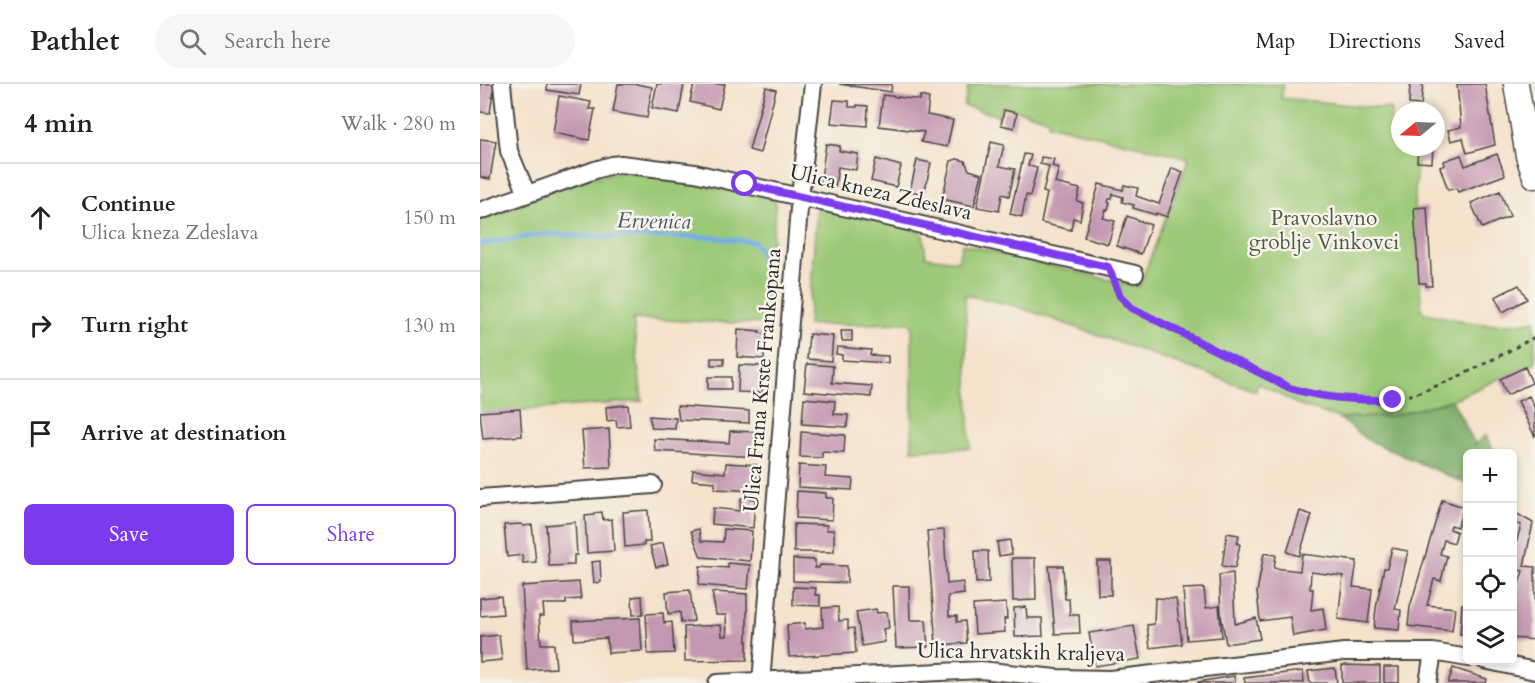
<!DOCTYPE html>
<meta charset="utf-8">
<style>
body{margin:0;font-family:Cardo,serif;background:#f6f6f6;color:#222}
.controls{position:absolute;right:18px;bottom:18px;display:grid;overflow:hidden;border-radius:9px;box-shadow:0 3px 9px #0003}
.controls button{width:54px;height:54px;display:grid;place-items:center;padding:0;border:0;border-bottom:2px solid #e0e0e0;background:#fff;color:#222;font:30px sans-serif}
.compass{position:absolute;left:911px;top:18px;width:54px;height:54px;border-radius:50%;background:#fff;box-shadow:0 3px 9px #0003;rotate:251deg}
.stop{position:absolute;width:18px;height:18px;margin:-14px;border:4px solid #7c3aed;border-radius:50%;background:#fff}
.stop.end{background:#7c3aed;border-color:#fff;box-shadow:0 2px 6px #0008}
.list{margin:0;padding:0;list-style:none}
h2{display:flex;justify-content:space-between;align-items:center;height:78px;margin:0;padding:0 24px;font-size:26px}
h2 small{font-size:20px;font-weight:400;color:#767676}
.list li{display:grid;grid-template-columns:39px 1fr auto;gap:18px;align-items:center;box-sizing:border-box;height:108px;padding:0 24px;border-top:2px solid #e0e0e0}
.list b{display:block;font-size:22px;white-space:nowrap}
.list p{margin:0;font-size:20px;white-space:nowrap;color:#767676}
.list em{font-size:20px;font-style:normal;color:#767676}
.actions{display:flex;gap:12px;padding:18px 24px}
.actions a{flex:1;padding:14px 0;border:2px solid #7c3aed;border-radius:9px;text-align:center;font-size:21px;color:#7c3aed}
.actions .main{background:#7c3aed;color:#fff}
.icon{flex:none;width:33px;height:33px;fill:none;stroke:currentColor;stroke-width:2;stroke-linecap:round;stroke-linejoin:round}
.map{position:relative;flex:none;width:1055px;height:599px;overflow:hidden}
header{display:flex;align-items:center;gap:36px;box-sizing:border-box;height:84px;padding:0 30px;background:#fff;border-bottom:2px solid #e0e0e0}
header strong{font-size:28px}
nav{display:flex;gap:33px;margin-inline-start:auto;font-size:21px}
.search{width:420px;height:54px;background:#f6f6f6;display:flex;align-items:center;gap:15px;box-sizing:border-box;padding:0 21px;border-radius:33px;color:#767676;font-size:22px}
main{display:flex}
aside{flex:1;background:#fff}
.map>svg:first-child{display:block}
</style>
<header>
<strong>Pathlet</strong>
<div class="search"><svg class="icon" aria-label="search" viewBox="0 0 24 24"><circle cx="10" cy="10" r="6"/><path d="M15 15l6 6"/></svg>Search here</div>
<nav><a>Map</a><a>Directions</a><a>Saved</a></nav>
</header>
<main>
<aside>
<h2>4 min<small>Walk · 280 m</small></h2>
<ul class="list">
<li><svg class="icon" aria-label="ahead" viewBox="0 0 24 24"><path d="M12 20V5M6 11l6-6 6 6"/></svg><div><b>Continue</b><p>Ulica kneza Zdeslava</p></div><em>150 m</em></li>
<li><svg class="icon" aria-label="right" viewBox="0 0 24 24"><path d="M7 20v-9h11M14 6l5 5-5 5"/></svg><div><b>Turn right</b></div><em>130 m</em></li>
<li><svg class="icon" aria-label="arrive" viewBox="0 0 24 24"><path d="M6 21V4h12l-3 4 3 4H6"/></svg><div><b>Arrive at destination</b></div></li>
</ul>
<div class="actions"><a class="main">Save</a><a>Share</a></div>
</aside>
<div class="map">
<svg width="1055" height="599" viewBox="0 0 1055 599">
<rect width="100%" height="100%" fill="#f7f3e8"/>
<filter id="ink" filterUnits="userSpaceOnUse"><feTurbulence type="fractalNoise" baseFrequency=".0167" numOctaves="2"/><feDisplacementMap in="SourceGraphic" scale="12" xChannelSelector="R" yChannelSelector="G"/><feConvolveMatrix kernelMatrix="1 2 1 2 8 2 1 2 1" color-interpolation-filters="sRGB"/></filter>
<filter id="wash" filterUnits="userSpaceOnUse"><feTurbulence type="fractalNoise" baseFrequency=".008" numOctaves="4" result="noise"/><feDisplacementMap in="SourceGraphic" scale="24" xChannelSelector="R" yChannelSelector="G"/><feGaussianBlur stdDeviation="1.35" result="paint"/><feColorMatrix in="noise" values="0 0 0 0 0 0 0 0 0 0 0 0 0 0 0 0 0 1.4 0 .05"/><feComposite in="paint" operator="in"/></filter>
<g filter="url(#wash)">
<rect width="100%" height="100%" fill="#f4e2cb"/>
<path fill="#9cc977" stroke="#647a51" stroke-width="1.5" d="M489 0H804L801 14 911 25 909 59 920 60V63H938L934 124 942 228C981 237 1015 246 1055 236V279L972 316 911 332 859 334 821 322 778 299 776 307 533 221 485 211 490 364 432 366V239L328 241 337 123 436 146 443 150 446 173 478 177 482 160 659 203 709 74 568 40 569 35 521 22 519 32 484 22Z
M138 88H153L296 115 285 240 153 235 162 317 0 329V135L107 95Z"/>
<path fill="#7dad68" stroke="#546c4a" stroke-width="1.5" d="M972 316 995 360 1006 351 1015 369 988 370 987 400 886 355 859 334 911 332Z"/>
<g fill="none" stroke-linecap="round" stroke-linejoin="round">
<path stroke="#71aee3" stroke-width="5" d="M0 160 66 150 121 153H228L274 158C290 179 285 206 284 230"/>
</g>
<g id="blocks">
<path fill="#c397b1" d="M0 0H14L10 29 0 28Z
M67 0H101L99 11 67 6Z
M138 0H156L172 3 167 34 133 28Z
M177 0H204L199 29 172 24Z
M214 0H245L239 25 210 18Z
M359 0H412L411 8Z
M930 0H943L941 21 929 20Z
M977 0H1005L1015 61 987 69 983 54 971 57 968 46 981 43Z
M286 3 296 6 280 69 269 66Z
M403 11 440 16V12L449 14 447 31 473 36 467 63 441 58 444 48 399 42Z
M79 12 111 18 109 25H115L109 56 73 49Z
M354 16 369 17V23H377V21L388 22 387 42 351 39Z
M524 26 537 29 534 44 521 41Z
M0 55 16 57 10 95 0 93Z
M511 58 524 61 519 82 535 85 529 112 522 110 519 127 497 123Z
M346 60 360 62 359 67 378 70 376 86 358 83 355 103 340 101Z
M938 63H953L952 79 937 78Z
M544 70 551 71 548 82 557 84 550 112 546 111 542 133 530 130Z
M1017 70 1025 91 978 108 976 104 968 106 960 83 965 81 964 77 981 71 985 82Z
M561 73 574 75 572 82 579 84 575 99 600 105 597 117 603 119 600 136 593 134 591 146 561 139 567 109 563 108 569 82 560 80Z
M396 75 421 82 416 103 391 97Z
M477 75 485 77 489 86 502 90 494 122 462 115 471 77Z
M437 76 451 79 444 110 430 107Z
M692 84 703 88 687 133 676 129V131L653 124 654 121 642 118 643 113 633 110 632 115H629L628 118 630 119 628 126H626L623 134 635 137 628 160 604 153 619 100 643 106 644 101 658 104 656 112 679 120Z
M1020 107 1030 132 1002 144 991 119Z
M947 123 952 202H946V199H939L934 124Z
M647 132 671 141 661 170 637 162Z
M1039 201 1047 215 1023 228 1015 213Z
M258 245 280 247 279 249 285 250 284 275 257 273Z
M361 247H372V257H362Z
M329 250 353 252 351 277 327 275Z
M357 263 391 266 390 271 408 272V279L362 276V271L356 270Z
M231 274H244V281H231Z
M327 280 353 282 352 299 392 302 391 313 324 307Z
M259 281 284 282 282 309 258 308Z
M1045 283 1052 299 1027 311 1020 295Z
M228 293H251V305H228Z
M1049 312 1055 325V353L1038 317Z
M324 314 355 317 354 330 368 331 367 343 322 340Z
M148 321 150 342 137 343 136 336 127 337 126 323Z
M197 322 269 327V339L199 336Z
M40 325 42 352 3 355 0 328Z
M169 332 196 334 195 345 172 344Z
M129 345 131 383 105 384 102 347Z
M250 347 278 348V373L175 367 174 355 249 359Z
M321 348 365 351 364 369 342 368V374L320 373Z
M246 379 278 381 276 407 235 405V398L212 396 213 386 245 389Z
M319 381 346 383 345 393 373 395 372 406 318 403Z
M317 407 346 409V414H353L352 436 316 434Z
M261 414 275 415 273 444 232 440 233 424 260 427Z
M962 416 984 423 977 443 971 441 970 445 977 448 974 459 964 456 960 470 967 472 961 497 954 495 947 521 975 524 972 547 928 542 930 523Z
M168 426 170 458H164V461L145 463 143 428Z
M820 427 832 431 819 472 807 468Z
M1032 427 1053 439 1044 482 1055 483V556L1032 554 1036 509 1043 487 1032 484V467H1034L1041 441 1032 439Z
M122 428 123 436 132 435 134 467 107 469 105 432 114 431V429Z
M95 438 97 471H94V481L69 482 66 441Z
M42 440 43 442 52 441 56 478 43 479 42 471 27 473 24 441Z
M314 440 347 441 346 446H354V468H314Z
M219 445 221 457 243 458 244 445 272 447 270 477 221 473 211 447Z
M464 446 467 500 483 498 484 510 468 512 469 532H477V538L485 537 487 559 456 561 447 447Z
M747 449 759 451 757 460H760L755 484 742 482Z
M530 456 532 470 519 472 517 458Z
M183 459 188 480 176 483 170 462Z
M912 464 928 467 915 525 921 526 919 546 894 544 896 524 904 484H907Z
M495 467H508L509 498 496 499Z
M784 469 796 471 794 484 820 487 822 470 877 477 873 503 892 505 888 539 858 535 863 492 831 488 830 505H833L831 526 843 524 846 546 813 552 810 533 780 537 777 508Z
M532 474H555L556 516 533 517Z
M313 475 335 476V484H339L340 481 367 482V499L313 497Z
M120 477 121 498 114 499 112 478Z
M617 477H631V511H618Z
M248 479 270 481 268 505 219 501 220 482 248 484Z
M569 482H583L585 515H589L590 531H599L600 549 575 550Z
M753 489 755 540 776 534 780 555 746 560 741 531 739 491Z
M99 498 101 515 86 516V520H63L64 532H59L61 560H74L76 584 47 586 42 502Z
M413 502H429L430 536H446L448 563 416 564Z
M313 503 336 504 335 511H340V522L313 521Z
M724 504 726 524 739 522 742 553 707 556 703 505Z
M210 506 214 537 201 539 200 528 188 530 186 508Z
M232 508 267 510V576L205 577 204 543 241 541 242 552H247L246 531H236Z
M21 512 23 530 0 532V514Z
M162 512 163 530 153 531 152 513Z
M675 514 696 515 702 560 670 564 667 541 674 540Z
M526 519 527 535H524L525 548 495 550 493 521Z
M982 520H987V551L980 550Z
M358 523 359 537 368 536V545L374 544 376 569 309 573 307 541 325 539V545L343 543 342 524Z
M546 523 547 534H562L563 552 535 553 534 524Z
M396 525 397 529 407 528 409 544 403 545 405 558 382 562 376 528Z
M183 529 184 539 192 538 194 569 168 570 166 530Z
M160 534 162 567 128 569 127 554 94 556 93 537Z
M654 542 660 575 615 582 609 549Z
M19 551 22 576 0 578V553Z
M862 581 900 582V599H862Z
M904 583H919V599H904Z
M855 584 857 599H830L828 587Z
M973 584 1007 595 1006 599H968Z
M823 587 824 599H765L764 594Z
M754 592 755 599H718V598Z"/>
</g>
</g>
<g filter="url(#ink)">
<use href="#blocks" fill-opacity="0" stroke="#494643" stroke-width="1.5"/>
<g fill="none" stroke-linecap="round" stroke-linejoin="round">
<defs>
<path id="minor" d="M22 0 29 67 47 110
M0 127 115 86 132 81 141 80 215 89 655 190
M0 414 173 401
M1004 576 1055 587
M237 599 501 586 576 594 630 595 864 568H953L988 574
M281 599 320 112 333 0
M948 599 953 568"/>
<path id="secondary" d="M1036 0 1048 72 1055 92"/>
</defs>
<use href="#minor" stroke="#494643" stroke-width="20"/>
<use href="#secondary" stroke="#494643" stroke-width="27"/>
<path stroke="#494643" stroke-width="3" stroke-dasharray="4.5 4.5" stroke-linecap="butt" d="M636 203 640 212 652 224 810 304C837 313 888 321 915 315 964 304 1011 276 1055 253"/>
<use href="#minor" stroke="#fff" stroke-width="16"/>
<use href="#secondary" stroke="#fff" stroke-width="24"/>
</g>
</g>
<g fill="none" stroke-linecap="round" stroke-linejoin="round" filter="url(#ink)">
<path stroke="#7c3aed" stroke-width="8" d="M265 100 628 183 640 212 652 224 810 304C844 315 878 316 913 316"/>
</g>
<g text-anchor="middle" stroke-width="5" stroke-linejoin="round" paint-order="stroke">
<g font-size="21" fill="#2b2b2b" stroke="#f7f3e8">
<text transform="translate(401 108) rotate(13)" y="7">Ulica kneza Zdeslava</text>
<text transform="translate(282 296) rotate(-85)" y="7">Ulica Frana Krste Frankopana</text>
<text transform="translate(541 568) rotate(1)" y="7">Ulica hrvatskih kraljeva</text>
</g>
<g font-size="21" fill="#4d5a42" stroke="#f7f3e8">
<text x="844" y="141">Pravoslavno<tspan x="844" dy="24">groblje Vinkovci</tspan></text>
</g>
<g font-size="22" font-style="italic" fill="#44596b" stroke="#f7f3e8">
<text transform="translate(174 136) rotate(1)" y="8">Ervenica</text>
</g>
</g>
</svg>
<div class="controls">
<button>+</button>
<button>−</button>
<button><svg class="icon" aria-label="locate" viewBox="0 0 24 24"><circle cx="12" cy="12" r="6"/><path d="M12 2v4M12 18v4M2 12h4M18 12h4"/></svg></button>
<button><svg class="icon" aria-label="layers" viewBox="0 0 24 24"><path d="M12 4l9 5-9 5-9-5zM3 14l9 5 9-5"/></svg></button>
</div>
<svg class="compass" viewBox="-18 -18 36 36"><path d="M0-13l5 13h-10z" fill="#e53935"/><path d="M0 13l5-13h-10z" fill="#767676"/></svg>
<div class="stop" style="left:265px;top:100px"></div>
<div class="stop end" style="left:913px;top:316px"></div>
</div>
</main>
